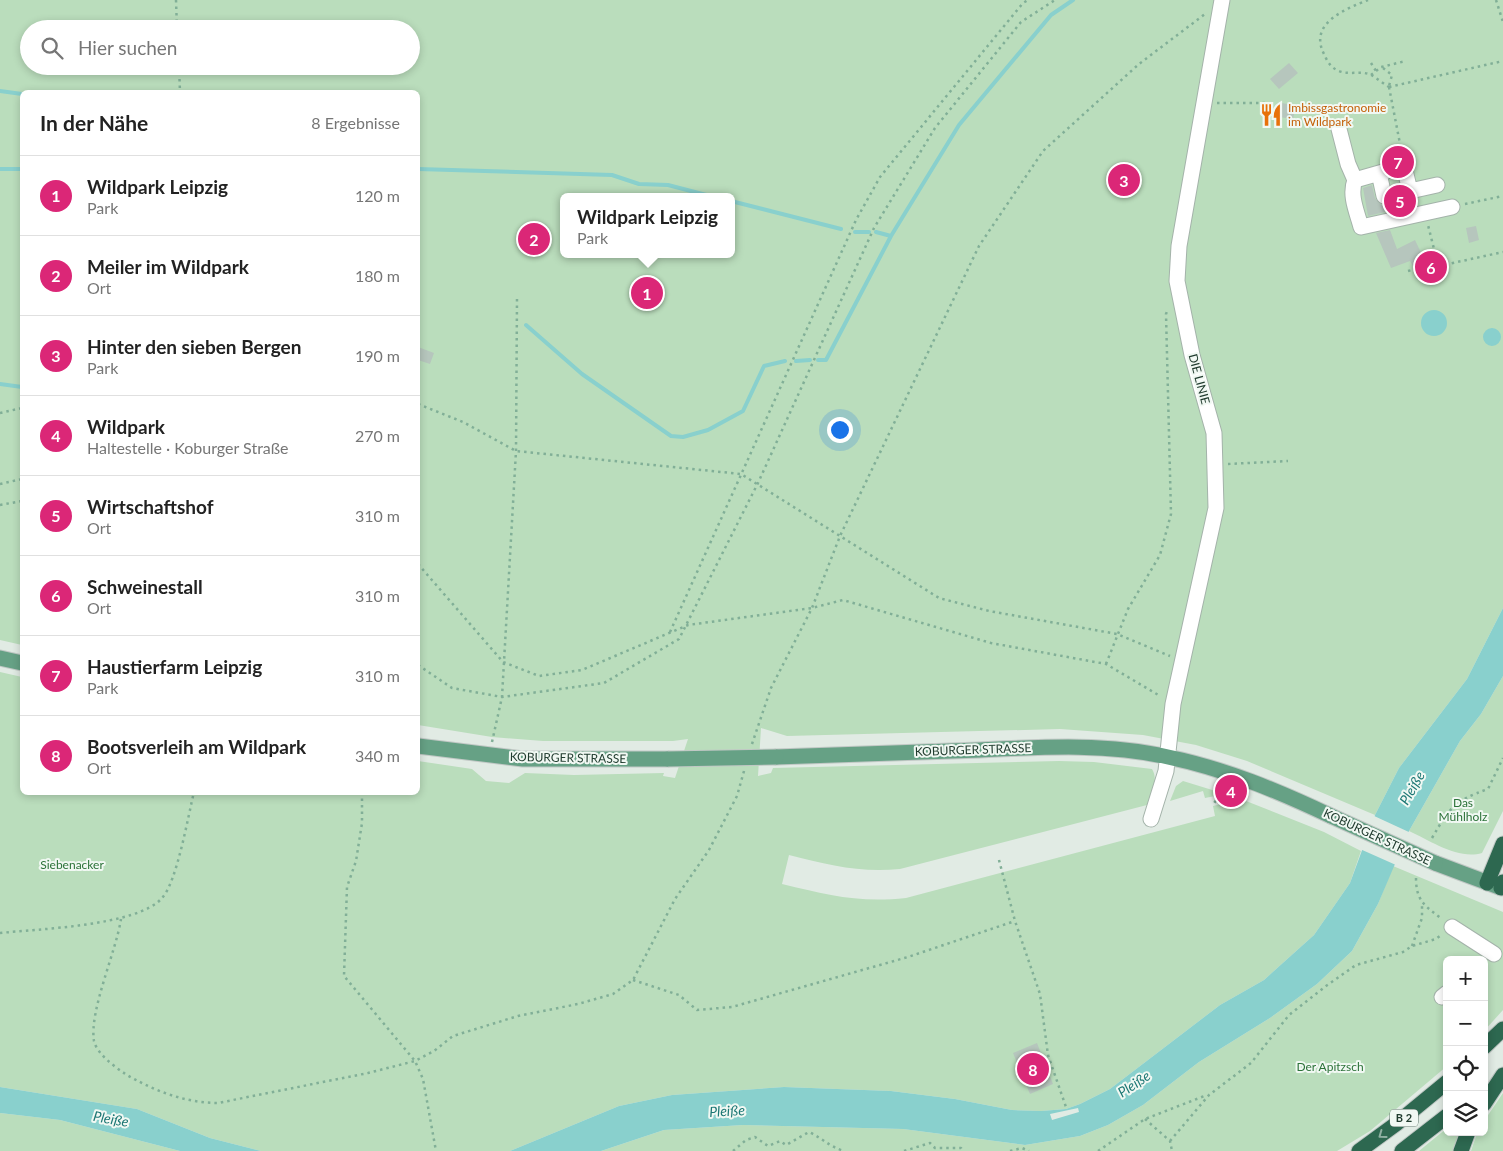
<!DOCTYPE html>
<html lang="de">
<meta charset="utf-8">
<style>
body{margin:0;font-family:Lato,sans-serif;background:#f2f2f2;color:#222}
.controls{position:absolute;right:15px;bottom:15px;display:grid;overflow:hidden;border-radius:8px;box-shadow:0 2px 8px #0003}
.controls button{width:45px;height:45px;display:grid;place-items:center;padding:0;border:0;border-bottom:1px solid #e0e0e0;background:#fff;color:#222;font:25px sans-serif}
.you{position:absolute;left:839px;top:429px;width:18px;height:18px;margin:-12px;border:4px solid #fff;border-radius:50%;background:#1a73e8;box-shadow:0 0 0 8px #1a73e833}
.badge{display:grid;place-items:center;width:32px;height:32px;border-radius:50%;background:#db2777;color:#fff;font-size:16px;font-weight:700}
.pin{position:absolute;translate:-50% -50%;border:2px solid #fff;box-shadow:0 1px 5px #0006}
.popup{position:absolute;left:560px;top:193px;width:175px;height:65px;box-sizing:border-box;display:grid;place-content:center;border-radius:8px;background:#fff;filter:drop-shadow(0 1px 4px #0005);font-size:16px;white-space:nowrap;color:#767676}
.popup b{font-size:19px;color:#222}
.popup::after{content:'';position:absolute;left:50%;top:100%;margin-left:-10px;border:10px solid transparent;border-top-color:#fff}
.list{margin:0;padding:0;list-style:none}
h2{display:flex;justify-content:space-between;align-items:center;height:65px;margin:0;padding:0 20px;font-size:21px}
h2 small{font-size:16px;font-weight:400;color:#767676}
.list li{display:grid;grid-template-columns:32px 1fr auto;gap:15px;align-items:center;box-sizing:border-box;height:80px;padding:0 20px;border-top:1px solid #e0e0e0}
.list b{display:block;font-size:19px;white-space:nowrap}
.list p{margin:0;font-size:16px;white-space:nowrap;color:#767676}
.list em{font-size:16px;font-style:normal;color:#767676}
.icon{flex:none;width:28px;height:28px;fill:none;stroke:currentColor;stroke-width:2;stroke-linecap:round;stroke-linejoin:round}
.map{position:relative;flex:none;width:1503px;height:1151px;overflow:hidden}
.search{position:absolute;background:#fff;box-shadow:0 2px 8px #0003;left:20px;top:20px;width:400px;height:55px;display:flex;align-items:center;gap:12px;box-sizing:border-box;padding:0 18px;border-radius:28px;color:#767676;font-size:19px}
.panel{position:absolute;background:#fff;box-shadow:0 2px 8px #0003;left:20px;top:90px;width:400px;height:705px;border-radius:8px}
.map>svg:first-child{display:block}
</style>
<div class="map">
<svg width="1503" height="1151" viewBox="0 0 1503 1151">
<rect width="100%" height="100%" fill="#e1ebe4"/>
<path fill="#baddbc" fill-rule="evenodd" d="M0 0H1503V608L1467 679 1399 768 1375 815 1247 761 1196 745 1143 735 1060 729 787 736 761 728 758 776 771 773 773 768 1059 761 1094 762 1152 769C1159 780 1151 794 1147 805L900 869C860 873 828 865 789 855L782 884C828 895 858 903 906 898L1215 816 1213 806 1241 799 1324 832 1361 851 1350 883 1314 935 1264 980 1220 1005 1110 1089 1080 1104 1066 1109 1041 1111 1012 1110 955 1099 891 1091 784 1087 672 1095 619 1106 510 1151H261L210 1138 137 1109 0 1087V672L22 677V792H418V761L472 769 486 781 509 783 525 773 574 775 664 773 663 776 675 778 688 739 673 741H543L492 737 418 725V92H22V645L0 640ZM29 29H411V66H29ZM563 197H731V254H563Z
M1503 676V811L1482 853C1458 860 1431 841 1409 831L1460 741 1481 714Z
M1183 781 1235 797 1217 801 1215 796 1205 798 1203 791 1170 801 1176 786Z
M1393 866 1503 912V1010L1484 1031V960H1447V1066L1370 1131 1337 1151H601L664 1130 743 1125 903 1129 1025 1145 1080 1136 1108 1125 1143 1105 1199 1062 1270 1018 1317 984 1352 951 1378 904Z
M1503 1093V1151H1471L1477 1133 1484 1132V1121Z
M0 1113 60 1120 180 1151H0Z
M1447 1128V1132H1462L1455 1151H1419Z"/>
<path fill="#89d0cd" d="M1421 323a13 13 0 1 1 26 0a13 13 0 1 1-26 0Z
M1483 337a9 9 0 1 1 18 0a9 9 0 1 1-18 0Z
M1503 608V676L1481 714 1460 741 1409 831 1378 904 1352 951 1317 984 1270 1018 1199 1062 1143 1105 1108 1125 1080 1136 1025 1145 903 1129 743 1125 664 1130 601 1151H510L619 1106 672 1095 784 1087 891 1091 955 1099 1012 1110 1041 1111 1066 1109 1080 1104 1110 1089 1220 1005 1264 980 1314 935 1350 883 1375 815 1399 768 1467 679Z
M0 1087 137 1109 210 1138 261 1151H180L60 1120 0 1113Z"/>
<path fill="#e1ebe4" d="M1372 815 1411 833 1396 865 1360 849Z
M1078 1108 1079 1112 1052 1120 1050 1114Z"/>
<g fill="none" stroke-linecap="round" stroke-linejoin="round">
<path stroke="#89d0cd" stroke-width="4" d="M0 91 22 94
M0 169H22
M418 169 612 175 639 184 668 185 714 197
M731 201 841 229
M855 232H869
M876 232 891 236
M526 325 582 374 671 436 683 437 708 430 743 411 764 366 785 361
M818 360H826L891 236 959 125 1051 15 1073 0
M796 361 810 360
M0 384 22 387"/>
</g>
<path fill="#b6c6bd" d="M1289 63 1298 73 1279 89 1270 79Z
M1282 103 1296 106 1293 119 1279 117Z
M1372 185 1375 198 1381 205 1415 200 1416 205 1368 216 1363 188Z
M1476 226 1479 240 1469 243 1466 228Z
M1390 230 1397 249 1415 240 1426 263 1414 268 1410 261 1391 268 1376 233Z
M528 234H540L539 244H527Z
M418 347 434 353 430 364 418 360Z
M1037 1043 1053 1084 1030 1094 1013 1053Z"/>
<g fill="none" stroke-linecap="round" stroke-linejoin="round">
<defs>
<path id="minor" d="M1339 129 1348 164 1355 180
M1379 173 1384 196 1410 191
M1355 180C1349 195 1357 212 1361 227L1452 207
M1355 180 1404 166 1410 191 1437 185
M1151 819 1166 771 1173 704 1216 508 1214 433 1192 355 1177 281 1179 246 1222 0
M1452 927 1494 954
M1442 997 1447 993"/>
<path id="major" d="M0 658 22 663
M418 746 523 759H668
M776 757C844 755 912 752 980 750 1042 747 1107 743 1168 757 1226 769 1278 791 1331 816
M1435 863 1499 887"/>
<path id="highway" d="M1487 883 1503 844
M1501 888 1503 882
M1484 1047 1503 1029
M1484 1104 1503 1075
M1359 1151 1396 1124 1447 1082
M1402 1151 1447 1116
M1461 1151 1468 1132"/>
</defs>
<use href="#minor" stroke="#a4b3aa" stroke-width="17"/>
<use href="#major" stroke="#c1c8c5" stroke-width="17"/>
<use href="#highway" stroke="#c1c8c5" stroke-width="17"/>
<path stroke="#81af97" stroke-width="2.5" stroke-dasharray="2.5 4" stroke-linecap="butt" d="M176 0 177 29
M1368 0C1346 9 1308 23 1324 54 1327 61 1331 68 1339 71 1349 75 1359 71 1369 74 1376 77 1382 83 1389 87
M1496 0 1503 22
M1371 63 1376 71
M179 66 180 92
M1383 68 1392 75 1389 86
M1371 75 1381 67 1406 61
M1389 87 1503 61
M1389 87 1402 154
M1217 103H1268
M1465 204 1503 196
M1439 266 1503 252
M1408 271 1426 266 1430 275 1440 273 1428 225
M418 404 463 422 516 451 741 474 939 598 989 611 1117 634 1170 656
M0 413 22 408
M1228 464 1288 461
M0 484 22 479
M0 505 22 501
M418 564 503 662 539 676 582 670 688 625 812 608 843 600 991 643 1106 664 1160 696
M670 632 856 220 880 177 1023 3 1028 0
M1106 664 1128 609 1160 555 1171 514 1166 314 1168 309
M418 665 452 688 502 697 604 683 679 639 758 483 874 228 935 128 1021 22 1055 0
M492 742 502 697 516 451 517 298
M752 744 771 688 812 608 840 536 979 246 1043 151 1139 64 1205 14
M362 792V823L356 861 347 887 344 976 415 1061 423 1079 436 1151
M1214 801 1217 803 1238 798 1244 794
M1432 838C1450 807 1454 801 1488 789L1503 758
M999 860 1015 921 1040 994 1048 1055 1067 1110
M1416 878C1416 901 1425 906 1442 919
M121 919C116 952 89 1011 94 1041 97 1056 125 1075 138 1081 163 1094 190 1103 218 1103L368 1073 415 1061 434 1051 453 1036 518 1016 578 1004 613 994 633 980 675 899 709 850 737 796 744 771
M0 933C37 929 138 926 162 898 177 882 188 816 194 792
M1412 946 1422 918V904
M633 980 679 995 697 1010 732 1007 908 957 1015 921
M1145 1119 1170 1141 1172 1151
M1170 1141 1209 1095 1251 1063 1289 1015 1326 986 1356 965 1403 952 1412 946 1436 939 1441 935
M733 1151 746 1140 755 1137 768 1146 780 1141 786 1145 809 1132C822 1138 830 1147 844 1151
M904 1151 930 1143 935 1148H961L963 1151
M1010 1151 1022 1148 1029 1151
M1098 1151 1145 1119 1207 1095"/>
<use href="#minor" stroke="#fff" stroke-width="15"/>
<use href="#major" stroke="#66a185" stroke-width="15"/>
<use href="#highway" stroke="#2d6850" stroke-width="15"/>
<defs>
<path id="major-bridge" d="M668 759 776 757
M1331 816 1435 863"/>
</defs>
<use href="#major-bridge" stroke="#c1c8c5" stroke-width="17" stroke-linecap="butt"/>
<use href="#major-bridge" stroke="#66a185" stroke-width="15"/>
</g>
<defs><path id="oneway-chevron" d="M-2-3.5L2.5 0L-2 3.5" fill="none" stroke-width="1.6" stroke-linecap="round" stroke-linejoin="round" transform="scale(1.25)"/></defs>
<use stroke="#8fb0a2" href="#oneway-chevron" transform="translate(1382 1135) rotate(144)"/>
<defs>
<symbol id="restaurant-bare" viewBox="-9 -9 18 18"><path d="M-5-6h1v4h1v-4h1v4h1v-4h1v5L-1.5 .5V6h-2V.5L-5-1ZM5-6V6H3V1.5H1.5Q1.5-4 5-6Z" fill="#e8710a" stroke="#f1f8f3" stroke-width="2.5" paint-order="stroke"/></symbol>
</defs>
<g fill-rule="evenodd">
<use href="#restaurant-bare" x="1255" y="99" width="32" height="32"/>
</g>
<g text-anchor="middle" stroke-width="4" stroke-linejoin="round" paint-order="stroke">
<rect fill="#f1f8f3" stroke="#5f746a" stroke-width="1" x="1390" y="1109.5" width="28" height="17" rx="4"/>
<g font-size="11" font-weight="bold" fill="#213c2f">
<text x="1404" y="1122">B 2</text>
</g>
<g font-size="12" fill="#c56008" stroke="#f1f8f3" text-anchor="start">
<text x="1288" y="112">Imbissgastronomie<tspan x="1288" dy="14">im Wildpark</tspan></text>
</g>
<g font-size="12" fill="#213c2f" stroke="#f1f8f3">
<text transform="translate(1199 379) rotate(75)" y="4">DIE LINIE</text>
<text transform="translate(973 750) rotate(-2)" y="4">KOBURGER STRASSE</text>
<text transform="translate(568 758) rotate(1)" y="4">KOBURGER STRASSE</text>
<text transform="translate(1377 837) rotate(25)" y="4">KOBURGER STRASSE</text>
</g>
<g font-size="12" fill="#2c7239" stroke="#f1f8f3">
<text x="1463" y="807">Das<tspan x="1463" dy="14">Mühlholz</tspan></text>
<text x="72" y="869">Siebenacker</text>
<text x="1330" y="1071">Der Apitzsch</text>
</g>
<g font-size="14" font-style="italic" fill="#1c7774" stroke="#f1f8f3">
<text transform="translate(1412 788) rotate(-60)" y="5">Pleiße</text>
<text transform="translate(1134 1084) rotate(-34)" y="5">Pleiße</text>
<text transform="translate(727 1111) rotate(-3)" y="5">Pleiße</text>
<text transform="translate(111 1119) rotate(10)" y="5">Pleiße</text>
</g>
</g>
</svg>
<div class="controls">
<button>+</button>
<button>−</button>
<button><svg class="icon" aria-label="locate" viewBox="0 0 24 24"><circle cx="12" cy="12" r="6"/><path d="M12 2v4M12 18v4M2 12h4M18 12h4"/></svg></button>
<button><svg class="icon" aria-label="layers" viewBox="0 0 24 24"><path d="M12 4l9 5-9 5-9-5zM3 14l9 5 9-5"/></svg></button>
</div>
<div class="you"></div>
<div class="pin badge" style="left:647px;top:293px">1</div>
<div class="popup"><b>Wildpark Leipzig</b>Park</div>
<div class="pin badge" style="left:534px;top:239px">2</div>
<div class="pin badge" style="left:1124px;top:180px">3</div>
<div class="pin badge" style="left:1231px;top:791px">4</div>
<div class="pin badge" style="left:1400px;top:201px">5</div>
<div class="pin badge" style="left:1431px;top:267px">6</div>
<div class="pin badge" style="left:1398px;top:162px">7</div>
<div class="pin badge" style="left:1033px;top:1069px">8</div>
<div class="search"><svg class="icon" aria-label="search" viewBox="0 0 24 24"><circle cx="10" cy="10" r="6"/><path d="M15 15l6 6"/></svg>Hier suchen</div>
<section class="panel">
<h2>In der Nähe<small>8 Ergebnisse</small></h2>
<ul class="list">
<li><span class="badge">1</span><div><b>Wildpark Leipzig</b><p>Park</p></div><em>120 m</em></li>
<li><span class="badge">2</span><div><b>Meiler im Wildpark</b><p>Ort</p></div><em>180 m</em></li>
<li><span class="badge">3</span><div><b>Hinter den sieben Bergen</b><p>Park</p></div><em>190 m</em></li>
<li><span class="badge">4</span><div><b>Wildpark</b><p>Haltestelle · Koburger Straße</p></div><em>270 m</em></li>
<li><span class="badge">5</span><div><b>Wirtschaftshof</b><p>Ort</p></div><em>310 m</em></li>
<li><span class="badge">6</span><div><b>Schweinestall</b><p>Ort</p></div><em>310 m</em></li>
<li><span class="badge">7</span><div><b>Haustierfarm Leipzig</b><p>Park</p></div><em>310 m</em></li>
<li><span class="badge">8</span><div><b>Bootsverleih am Wildpark</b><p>Ort</p></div><em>340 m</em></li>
</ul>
</section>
</div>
